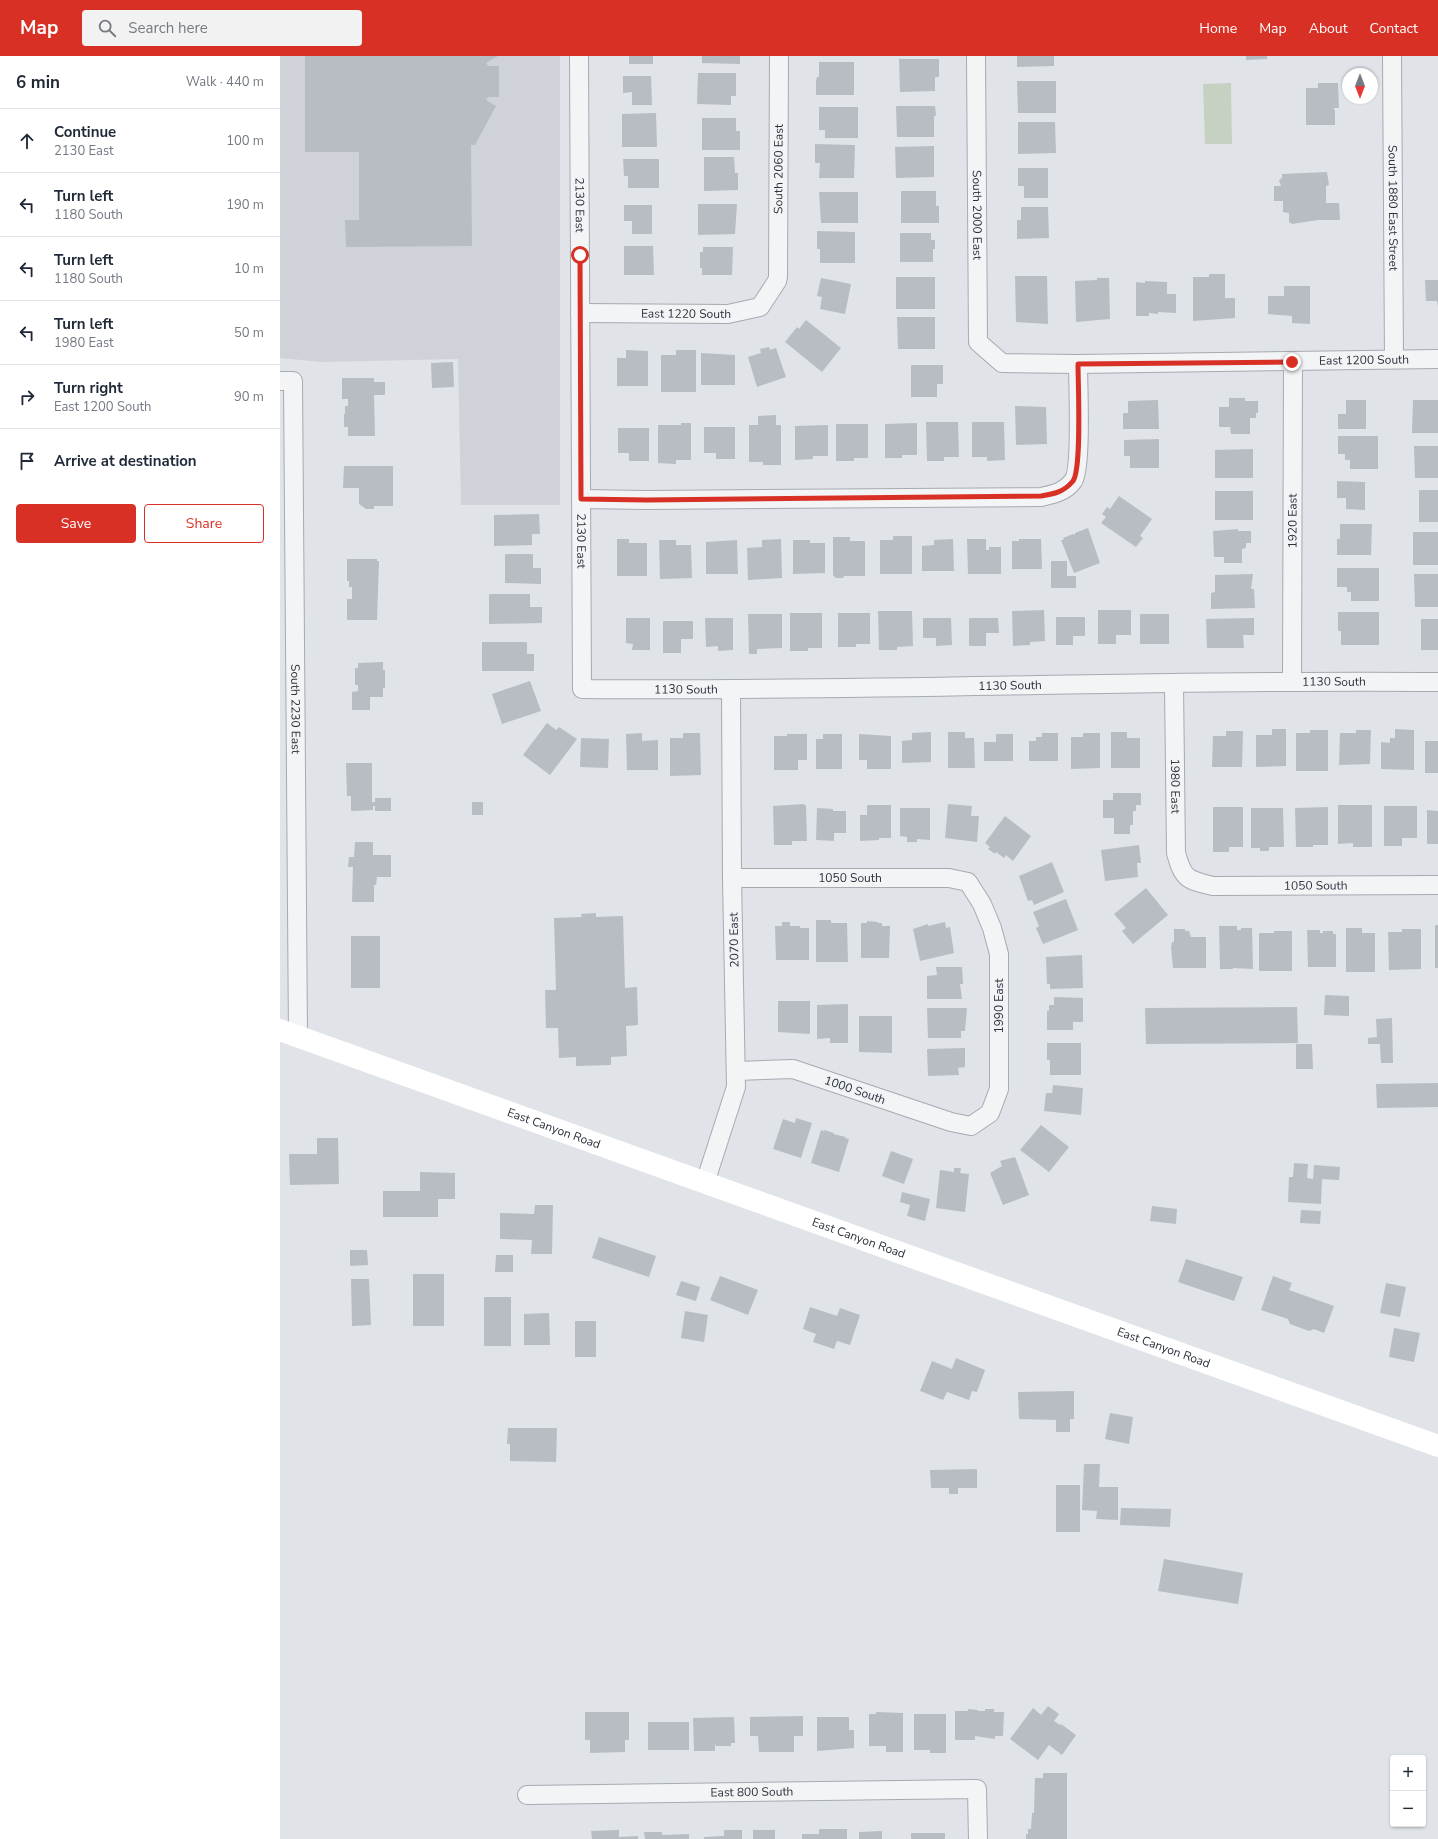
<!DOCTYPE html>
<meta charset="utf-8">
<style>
body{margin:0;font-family:"Nunito Sans",sans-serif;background:#f2f2f3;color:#1f2937}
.controls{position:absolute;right:12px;bottom:12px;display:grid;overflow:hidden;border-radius:4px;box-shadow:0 1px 3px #0004}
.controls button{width:36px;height:36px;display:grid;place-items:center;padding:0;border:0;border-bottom:1px solid #e0e1e3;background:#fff;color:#1f2937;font:20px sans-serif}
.compass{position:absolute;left:1062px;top:12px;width:36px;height:36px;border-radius:50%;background:#fff;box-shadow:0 1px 3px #0004;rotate:180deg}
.stop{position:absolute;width:12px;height:12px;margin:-9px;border:3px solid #d93025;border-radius:50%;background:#fff}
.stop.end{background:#d93025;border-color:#fff;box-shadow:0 1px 4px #0008}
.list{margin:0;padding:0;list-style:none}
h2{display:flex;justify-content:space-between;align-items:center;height:52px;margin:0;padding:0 16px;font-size:17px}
h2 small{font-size:13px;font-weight:400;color:#747a83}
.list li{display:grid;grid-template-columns:26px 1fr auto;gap:12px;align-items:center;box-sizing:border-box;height:64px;padding:0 16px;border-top:1px solid #e0e1e3}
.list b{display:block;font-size:15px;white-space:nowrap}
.list p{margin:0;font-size:13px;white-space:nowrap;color:#747a83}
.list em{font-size:13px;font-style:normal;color:#747a83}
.actions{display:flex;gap:8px;padding:12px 16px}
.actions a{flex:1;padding:9px 0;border:1px solid #d93025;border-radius:4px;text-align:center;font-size:14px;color:#d93025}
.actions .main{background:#d93025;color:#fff}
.icon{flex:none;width:22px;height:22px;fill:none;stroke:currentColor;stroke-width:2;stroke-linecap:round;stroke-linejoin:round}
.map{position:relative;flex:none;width:1158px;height:1783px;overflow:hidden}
header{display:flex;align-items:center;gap:24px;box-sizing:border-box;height:56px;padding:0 20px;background:#d93025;color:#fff}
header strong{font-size:19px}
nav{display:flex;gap:22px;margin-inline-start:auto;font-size:14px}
.search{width:280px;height:36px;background:#f2f2f3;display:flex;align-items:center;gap:10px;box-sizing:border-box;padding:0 14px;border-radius:4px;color:#747a83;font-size:15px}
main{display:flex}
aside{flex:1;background:#fff}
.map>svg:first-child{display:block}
</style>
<header>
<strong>Map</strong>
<div class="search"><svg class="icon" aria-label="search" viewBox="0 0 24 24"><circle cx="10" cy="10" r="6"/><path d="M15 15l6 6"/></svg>Search here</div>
<nav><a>Home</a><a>Map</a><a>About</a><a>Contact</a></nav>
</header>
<main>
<aside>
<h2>6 min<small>Walk · 440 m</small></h2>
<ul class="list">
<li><svg class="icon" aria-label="ahead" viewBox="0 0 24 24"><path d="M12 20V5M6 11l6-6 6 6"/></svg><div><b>Continue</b><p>2130 East</p></div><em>100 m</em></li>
<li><svg class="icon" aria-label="left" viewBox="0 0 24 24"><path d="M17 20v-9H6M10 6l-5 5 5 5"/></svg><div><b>Turn left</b><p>1180 South</p></div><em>190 m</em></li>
<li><svg class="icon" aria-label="left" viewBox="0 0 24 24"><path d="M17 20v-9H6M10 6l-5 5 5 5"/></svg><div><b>Turn left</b><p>1180 South</p></div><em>10 m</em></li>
<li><svg class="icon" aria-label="left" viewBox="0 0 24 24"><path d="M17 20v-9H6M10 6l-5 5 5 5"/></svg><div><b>Turn left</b><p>1980 East</p></div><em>50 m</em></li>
<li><svg class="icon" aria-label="right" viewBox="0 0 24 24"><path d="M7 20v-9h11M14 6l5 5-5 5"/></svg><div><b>Turn right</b><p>East 1200 South</p></div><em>90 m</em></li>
<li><svg class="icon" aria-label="arrive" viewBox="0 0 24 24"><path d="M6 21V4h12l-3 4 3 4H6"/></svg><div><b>Arrive at destination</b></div></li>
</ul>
<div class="actions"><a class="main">Save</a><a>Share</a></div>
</aside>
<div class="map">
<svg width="1158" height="1783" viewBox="0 0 1158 1783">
<rect width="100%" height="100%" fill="#e0e3e8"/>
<path fill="#cfd3d9" d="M0 0H280V449H181L178 303 42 306 0 302Z"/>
<path fill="#c6d1c2" d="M951 27 952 88H925L923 28Z"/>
<path fill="#b8bdc4" d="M25 0H218L206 7 208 10H219V41H208L206 44 216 50 195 89H191L192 190 66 191 65 164H79V96H25Z
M349 0H373V8H349Z
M422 0H460V8L422 7Z
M737 0H774V10L737 11Z
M966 0H987V3L966 4Z
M619 3H659V21H655V35L620 36Z
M539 6H574V39H536V25L537 21H539Z
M418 17H456V40H451V49L417 48Z
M343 20H371L372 49H352V36L343 37Z
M737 25H776V57H738Z
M1038 27H1058L1059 52H1054V54H1055V69H1026V32H1038Z
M616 50H655L656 60H654V81H617Z
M539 51H578V82H545V74H539Z
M376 57 377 91H342V58Z
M422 62H456V75H460V94H422Z
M738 66H775L776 97 738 98Z
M535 88 575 89 574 122H539L540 107H535Z
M654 90V121L616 122 615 91Z
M424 101H454L455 117H458V134L424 135Z
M343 103H379V132H348V120H344Z
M738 112H768V142H744V130H738Z
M1047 116 1049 129 1046 130V147H1059L1060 164H1038L1012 168 1009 166V157L1003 156V145H994V130H1001L999 124 1002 122V118Z
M621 135H656V150H659V167H621Z
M539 136H578V167H541Z
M418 148H457L455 178 418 179Z
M344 149H372V178H352V165H344Z
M741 151H768L769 182 737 183V164H741Z
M537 175 575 176V207H540V193H537Z
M620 177H651V184H655V193H653V206H620Z
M344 190H373L374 219H344Z
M423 191H453L452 219H422V212H420V196H423Z
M929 218H945V242H955V262L913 265V221H929Z
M735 220H767L768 268 736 266Z
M616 221H655V253H616Z
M541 222 571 228 565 258 540 253 542 241 537 240Z
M817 222H829L830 263 796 266 795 225 817 224Z
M1145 224H1158V251L1157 245H1146Z
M865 225 887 226V238H896V257L878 256V258L869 257V260H856V226L865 227Z
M1004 230H1030V268L1012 267V260L988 258V240H1004Z
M617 261H655V293H618Z
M526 264 561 292 542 316 505 286 517 271 519 273Z
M489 291 490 294 496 292 506 321 477 331 468 301 481 297 480 293Z
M346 294 368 295V330H337V302H346Z
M396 294H416V336H381V299H396Z
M421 297 455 299V329H421Z
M173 306 174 331 152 332 151 307Z
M631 309H663V328H657V341H631Z
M62 322H94V326H105V339H94L95 380H68V371H64V358H65V350H68V343H62Z
M949 342H965V345H978V357H976V362H970V378H951L950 371H939V351H949Z
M878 344 879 373H843V357H848V345Z
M1066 344H1086V373H1058V358H1066Z
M1133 344H1158V377H1132Z
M735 350 766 351 767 388 736 389Z
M496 359V369H501V409H483V406H469V369H478V360Z
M646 366H678L679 401H664V405H647Z
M692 366H724L725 404 707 405V401H692Z
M401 367H411V404H396V408L378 407V369H401Z
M637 367V399H622V402H605V368Z
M556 368H588V402H574V405H556Z
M548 369V400H533V403L515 404V370Z
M424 371H455V403H436V397H424Z
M338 372H369V405H349V397H338Z
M1058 380H1098V413H1070V404H1065V398H1058Z
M879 383V412H850V400H844V384Z
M1134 390H1158V422H1135Z
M973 393V422H935V394Z
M64 410H113V450H94V453H86L79 448V432H63Z
M1057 425 1085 426V454L1066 453V442H1057Z
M1139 434H1158V466H1139Z
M935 435H973V464H935Z
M839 440 872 463 860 480 863 482 856 491 821 467 826 461 822 458 827 451 830 453Z
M259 458 260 478H252V489L214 490V459Z
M1060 468H1092L1091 499H1057V483H1060Z
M808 472 820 507 794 517 781 484H784L783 482 793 478 795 479V477Z
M958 473V475H971V487H966V492L962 493V507H944V501H934L933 475Z
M1133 476H1158V509H1133Z
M613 480H632V518H600V484H613Z
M553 481H570V485H585V520H564L563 522H556L553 519Z
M337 483H349V487H367V520H337Z
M501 483 502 522 468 524 467 492 482 491V484Z
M673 483 674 515H642V490L654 489V484Z
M687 483H706V494H709V491H721V518H688Z
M739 483H761L762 513H732V485H739Z
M379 484H396V489H411L412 522 380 523Z
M457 484 458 518H426V486Z
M513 484H530V487H545V517L513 518Z
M225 498H253V512H261V528L225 527Z
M67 503H97V505H99L97 564H67V543H72V531H69V525H67Z
M771 505H787V520H796V532H771Z
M1057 512H1099V545H1071V536H1067V531H1057Z
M973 518 971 533H974L975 552 931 553V537L935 536V519Z
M1134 518H1158V551H1135Z
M209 538H250V551H262V567L209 568Z
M764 554 765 585 750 586V589L733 590 732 555Z
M818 554H851V579H836V588H818Z
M598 555H632L633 590 617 591V594H599Z
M1058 556H1099V589H1061V575H1058Z
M510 557H542V592H528V595H510Z
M558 557H590V588H576V591H558Z
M468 558H502V592L477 593V598H469Z
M860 558H889V588H860Z
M776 561H805V580H793V589H776Z
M346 562H370V594H352L353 588 346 587Z
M425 562H453V594L438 595V590L426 591Z
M643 562H671L672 589 656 590V582H643Z
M689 562H718L719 577H706V590H689Z
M974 562V579H963L964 592H927L926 563Z
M1141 563H1158V594H1141Z
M383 565H413V583H401V597H383Z
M202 586H247V598H254V615H202Z
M103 606V614H105V632H103V641H90V654H72V636L78 635V629H75V612H78V607Z
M250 625 261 655 222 668 212 638Z
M267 667 276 674 279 671 297 683 270 719 243 699Z
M992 673H1006V710L976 711V679H992Z
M1115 673 1134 674V714L1101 713V686L1110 687V682H1115Z
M1030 674H1048V715H1016V677H1030Z
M1076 674H1091L1090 708 1059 709 1060 677H1076Z
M946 675H963L962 711H932L933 680H946Z
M651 676V706L622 707V685L632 684V685V677Z
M668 676H685V682H694L695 712H668Z
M831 676H847V682H860V712H831Z
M362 677V685L378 684V714H347L346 678Z
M403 677H420L421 719 390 720V682H403Z
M762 677H778V705H749V685H756V681H762Z
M803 677H820V712L791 713V681H803Z
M507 678H527V704H518V714H494V680H507Z
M543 678H562V713H536V683H543Z
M579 678 611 680V713H587V704H579Z
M716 678H733V705H704V686H716Z
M301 682 329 683 328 712 300 711Z
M1145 685H1158V717H1145Z
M66 707H92V746H95V742H111V755H95V750H93V754L71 755V740H67Z
M833 737H861V749H856V755H853V769H850V778H834V762H823V744H833Z
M192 746H203V759H192Z
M524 748 526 750 527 785H512V789H494L493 750Z
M668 748 692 750 691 760H699L697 786 665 782Z
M587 749H611V782H599V784L580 785V759H587Z
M1058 749H1092V791H1073V787L1058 788Z
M1104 750H1137V782H1122V790H1104Z
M933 751H963V791H949V796H933Z
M1048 751V789H1033V791H1016L1015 752Z
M537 752 553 753V755H566V777H554V785L536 784Z
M620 752H650V784L637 783V786H627V781L620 780Z
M971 752H1003L1004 791H989V795H980V792H971Z
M1147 754 1158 755V788H1147Z
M725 760 751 780 733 805 726 799 724 802 716 796 715 798 708 793 710 791 705 787Z
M75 786H93V799H111V821H97L96 829H94V846H72L73 811H68L69 801H74Z
M859 789 861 807H857L858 821 825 825 821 794Z
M772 806 784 836 754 849 752 844 748 845 739 820Z
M866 832 888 859 853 888 842 875 846 872 834 858Z
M786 843 798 874 763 888 756 872 759 870 753 856Z
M316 857V861L343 860 345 932 357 931 358 969 346 970 347 1000 331 1001V1009L296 1010V1001L279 1002 278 972H266L265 934H276L274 862 302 861 301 858Z
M536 864H551V867H567L568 906H536Z
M587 865 598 866V867H602V870H610L609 902H581V867H587Z
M502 866H510V870H520V872H529V904H496L495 870H502Z
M665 866 666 872 670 871 674 897 640 905 633 873 648 868V870Z
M1155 869H1158V912H1155Z
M939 870H957V874H961V872H972L973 913 953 912V913H940Z
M1066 872H1082V877H1095V916H1066Z
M894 873H905V875H909L911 881H926V912H893L891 892 892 886H894Z
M1122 873H1141V913L1109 914 1108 876H1122Z
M1027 874H1040V877H1043V875H1053V878H1056V911H1028Z
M994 875H1012V915H979V877H994Z
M71 880H100V932H71Z
M802 899 803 932 770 933V928H767L766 901Z
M656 911H682L683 928H680L682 943H647V920L657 919Z
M1045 939 1069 940V960L1044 959Z
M774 941 803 942V966H793V974H767V955H769V949H774Z
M498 945H530V978L498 976Z
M568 948V987H550V982L537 983V949Z
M1017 951 1018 987 866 988 865 952Z
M647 952H687L685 975H681V982H648Z
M579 960H612V997L579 996Z
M1112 962 1113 1007H1101L1100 988H1088V982L1097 981 1096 963Z
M767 987H801V1019H770V1004H767Z
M1016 988H1032L1033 1013H1016Z
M685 992V1011L678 1012 679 1019 648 1020 647 993Z
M1158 1027V1051L1097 1052 1096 1028Z
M773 1029 803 1032 801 1059 764 1055 766 1037H772Z
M516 1062 532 1067 521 1102 493 1093 503 1063 515 1067Z
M761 1069 789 1091 769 1116 740 1094Z
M541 1074 544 1075V1074L554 1077 553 1078 566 1081 565 1082 569 1083 559 1116 531 1107Z
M37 1082H58L59 1128 10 1129 9 1098H37Z
M611 1095 633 1103 624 1128 602 1120Z
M735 1101 749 1139 723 1149 710 1117 722 1110 720 1105Z
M1014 1107 1028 1108 1027 1122 1033 1123 1034 1109 1060 1111 1059 1124 1042 1123 1041 1148 1008 1146 1009 1121H1013Z
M674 1112H681L680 1117 689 1118 685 1156 656 1152 660 1114 674 1116Z
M140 1116 175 1117V1143H158V1161H103V1135H140Z
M622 1136 650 1143 645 1165 627 1160 630 1149 620 1146Z
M255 1149H273L272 1198H251L252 1184 220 1183V1157L254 1158Z
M872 1150 897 1153 896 1168 870 1165Z
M1021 1154 1041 1155 1040 1168 1020 1167Z
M319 1181 376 1200 369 1221 312 1202Z
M70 1194H87L88 1209 70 1210Z
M216 1199H233V1216H215Z
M906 1203 963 1221 954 1245 898 1226Z
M133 1218H164V1270H133Z
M440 1220 478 1234 468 1259 430 1244Z
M993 1220 1012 1227 1009 1234 1054 1250 1044 1277 1034 1273 1029 1275 1010 1268 1008 1263 981 1254Z
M71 1223H89L91 1269 72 1270Z
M401 1225 420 1231 416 1245 396 1239Z
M1106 1227 1126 1231 1120 1261 1100 1257Z
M204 1241H231V1290H204Z
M530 1251 557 1260 560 1252 580 1259 570 1289 557 1285 554 1293 533 1286 536 1278 523 1273Z
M405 1255 428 1259 424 1286 401 1282Z
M269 1257 270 1289H244V1258Z
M295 1265H316V1301H295Z
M1114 1272 1140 1277 1134 1306 1109 1301Z
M676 1302 705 1314 697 1336 692 1335 689 1344 667 1336 663 1344 640 1335 652 1305 672 1313Z
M794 1335V1363H790V1376H776V1364L739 1363 738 1336Z
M830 1357 853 1361 849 1388 825 1383Z
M228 1372H277L276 1406 230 1405V1388H227Z
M804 1408H820L819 1431H838V1464L816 1463 817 1455 802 1454Z
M697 1413V1432H678V1438H669V1432H651L650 1414Z
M776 1429H800V1476H776Z
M841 1452 891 1453 890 1471 840 1469Z
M884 1503 963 1517 958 1548 878 1535Z
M768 1650 779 1658 774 1665 780 1669 781 1668 796 1679 782 1699 769 1689 758 1704 730 1683 753 1652 761 1659Z
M688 1653 698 1654V1655H705V1653H714V1656H724L723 1680H715V1683L695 1680V1684H675V1655H688Z
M305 1656H349V1684H345V1696L310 1697V1684H305Z
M596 1656 623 1657V1696H606V1690H589V1658H596Z
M634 1658H666V1697H650V1694H634Z
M523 1660V1680H514V1696H479L478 1680H470V1661Z
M454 1661 455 1687H451V1690H436L435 1688V1695H414L413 1662Z
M537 1661H569V1674H574V1692L537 1695Z
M368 1666H409V1694H368Z
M763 1717H787V1783H746V1778H748V1773H751L752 1757H754L755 1722H763Z
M539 1773H567V1783H522V1778H539Z
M339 1774V1781L358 1780V1783H312L311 1775Z
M444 1774H462V1783H424V1781L444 1780Z
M473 1774H495V1783H473Z
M602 1775V1783H579V1776Z
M364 1776H382V1779L409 1778V1783H365Z
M631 1777H665V1783H631Z"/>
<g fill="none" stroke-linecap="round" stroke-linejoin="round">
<defs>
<g id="minor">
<path id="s1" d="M299 0 302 633C587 636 873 623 1158 626"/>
<path id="s2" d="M696 0 698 286 722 307 798 308 1158 303"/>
<path id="s3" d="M1112 0 1114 303"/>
<path id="s4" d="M300 257 448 258 480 251 497 225 498 221 499 0"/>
<path id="s5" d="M0 325H13L18 981"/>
<path d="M301 443 367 444 761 441C774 438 785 436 793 425 802 413 798 327 798 308"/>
<path id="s6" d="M1012 624 1013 306"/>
<path id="s7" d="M894 628 896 797C903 822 906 824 933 830L1158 829"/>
<path id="s8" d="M452 822H669L688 826 702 848 712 872 719 898V1033L710 1057 691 1070 671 1066 513 1013 457 1015"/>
<path d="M425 1127 456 1031 452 822 451 635"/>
<path id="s9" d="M247 1739 697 1733 698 1783"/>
</g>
</defs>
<use href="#minor" stroke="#a6aab1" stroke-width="20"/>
<use href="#minor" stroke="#f3f4f6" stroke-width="18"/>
<path stroke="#fff" stroke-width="22" id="s10" d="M0 974 1158 1390"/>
</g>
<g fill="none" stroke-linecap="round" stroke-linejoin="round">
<path stroke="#d93025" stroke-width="5" d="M300 199 301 443 367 444 761 440C774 438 784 436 793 425 802 413 798 327 798 308L1012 306"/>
</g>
<g text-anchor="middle" stroke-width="4" stroke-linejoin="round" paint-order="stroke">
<g font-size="12" fill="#2a323d" stroke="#f0f2f5">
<text dy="4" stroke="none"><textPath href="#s4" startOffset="324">South 2060 East</textPath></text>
<text dy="4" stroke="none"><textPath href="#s1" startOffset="149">2130 East</textPath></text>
<text dy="4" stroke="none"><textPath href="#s3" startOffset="152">South 1880 East Street</textPath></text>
<text dy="4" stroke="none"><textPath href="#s2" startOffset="159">South 2000 East</textPath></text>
<text dy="4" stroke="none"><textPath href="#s4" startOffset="106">East 1220 South</textPath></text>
<text dy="4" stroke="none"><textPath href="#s2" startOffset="680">East 1200 South</textPath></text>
<text dy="4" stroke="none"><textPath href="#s6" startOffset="159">1920 East</textPath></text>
<text dy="4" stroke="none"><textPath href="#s1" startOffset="485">2130 East</textPath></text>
<text dy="4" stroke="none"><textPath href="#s1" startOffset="1385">1130 South</textPath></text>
<text dy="4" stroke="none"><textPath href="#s1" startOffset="1061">1130 South</textPath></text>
<text dy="4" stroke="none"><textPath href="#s1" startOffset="737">1130 South</textPath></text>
<text dy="4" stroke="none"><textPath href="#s5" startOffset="341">South 2230 East</textPath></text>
<text dy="4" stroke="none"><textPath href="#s7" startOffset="102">1980 East</textPath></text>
<text dy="4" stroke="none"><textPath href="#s8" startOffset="118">1050 South</textPath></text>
<text dy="4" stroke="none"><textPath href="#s7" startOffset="326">1050 South</textPath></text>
<text transform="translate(454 884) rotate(-91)" y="4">2070 East</text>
<text transform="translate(719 950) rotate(-90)" y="4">1990 East</text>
<text transform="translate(575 1034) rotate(19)" y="4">1000 South</text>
<text dy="4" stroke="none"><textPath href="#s10" startOffset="291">East Canyon Road</textPath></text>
<text dy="4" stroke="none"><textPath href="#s10" startOffset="615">East Canyon Road</textPath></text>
<text dy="4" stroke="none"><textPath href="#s10" startOffset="939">East Canyon Road</textPath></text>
<text dy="4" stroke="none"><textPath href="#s9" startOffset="225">East 800 South</textPath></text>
</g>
</g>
</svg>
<div class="controls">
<button>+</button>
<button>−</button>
</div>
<svg class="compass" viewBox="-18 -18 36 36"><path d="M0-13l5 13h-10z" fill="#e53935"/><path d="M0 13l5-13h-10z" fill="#747a83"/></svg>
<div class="stop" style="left:300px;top:199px"></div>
<div class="stop end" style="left:1012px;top:306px"></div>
</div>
</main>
